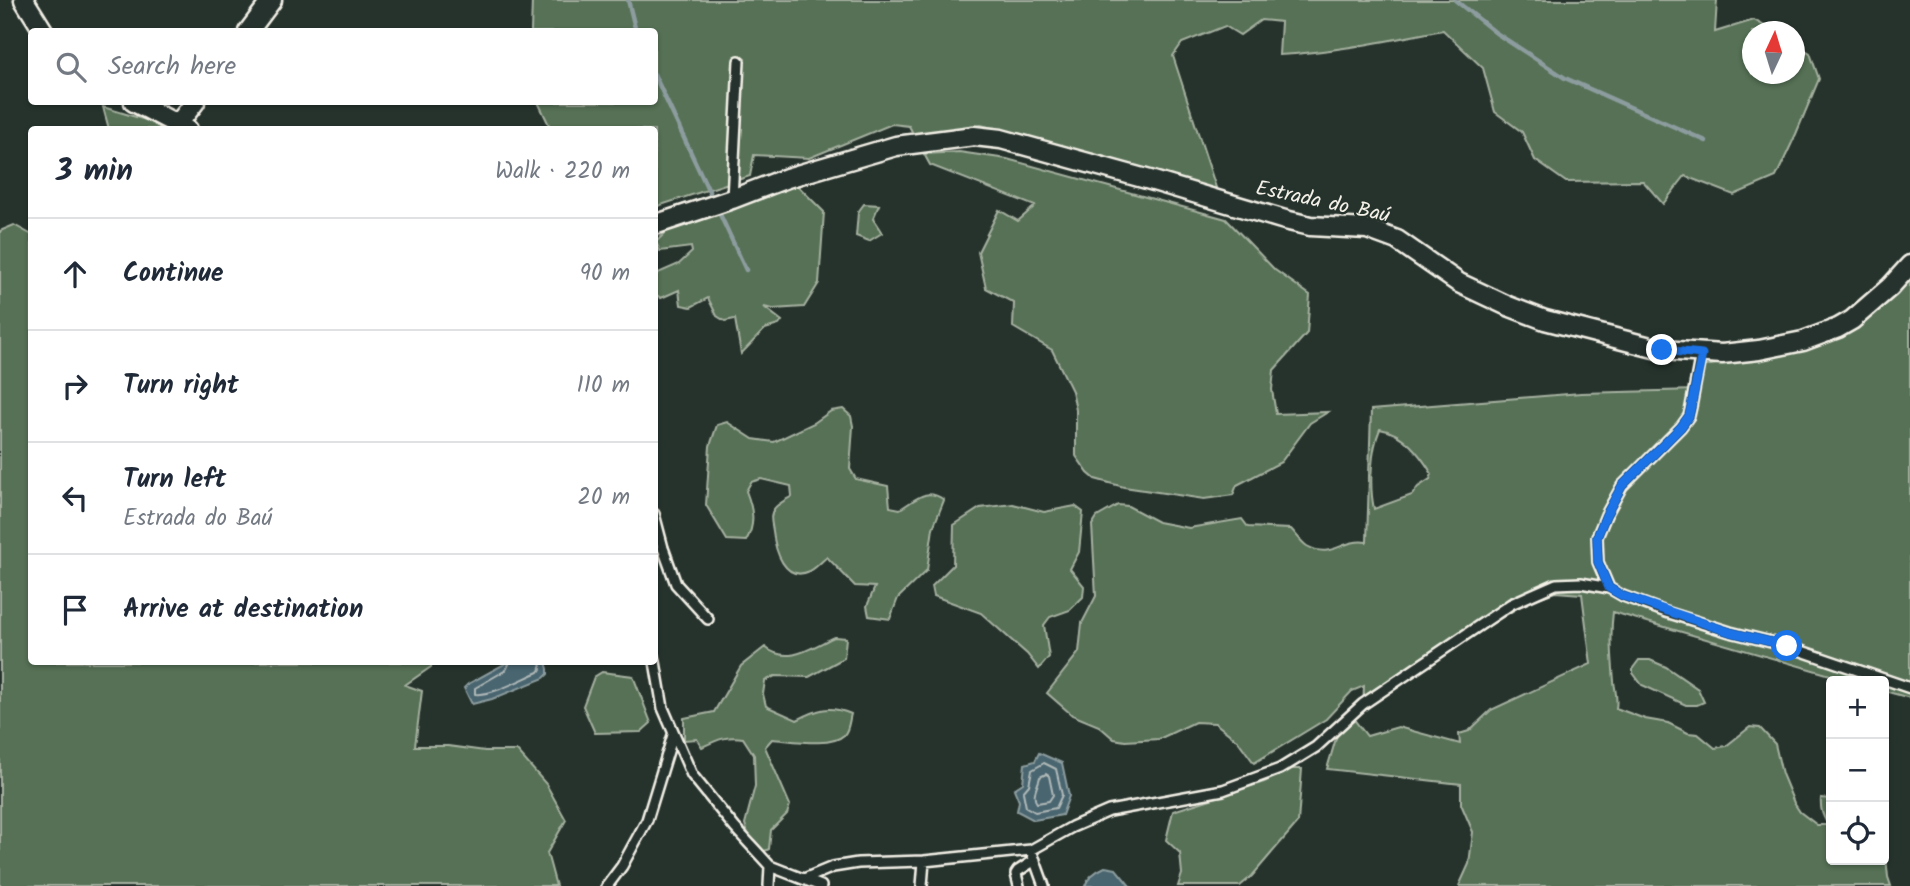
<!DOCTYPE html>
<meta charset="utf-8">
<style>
body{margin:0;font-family:Kalam,sans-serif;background:#f6f6f7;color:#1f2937}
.controls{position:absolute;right:21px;bottom:21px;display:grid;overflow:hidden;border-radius:7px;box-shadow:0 2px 5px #0004}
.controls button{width:63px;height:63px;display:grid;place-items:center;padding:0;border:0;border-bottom:2px solid #e0e1e3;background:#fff;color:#1f2937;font:35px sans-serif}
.compass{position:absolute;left:1742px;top:21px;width:63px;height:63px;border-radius:50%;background:#fff;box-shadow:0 2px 5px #0004;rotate:4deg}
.stop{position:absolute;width:21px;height:21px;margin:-16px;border:5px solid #1a73e8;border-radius:50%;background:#fff}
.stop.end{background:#1a73e8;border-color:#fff;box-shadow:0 2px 7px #0008}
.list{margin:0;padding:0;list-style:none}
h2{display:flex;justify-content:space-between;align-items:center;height:91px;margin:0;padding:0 28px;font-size:30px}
h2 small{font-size:23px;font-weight:400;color:#747a83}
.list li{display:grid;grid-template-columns:46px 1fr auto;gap:21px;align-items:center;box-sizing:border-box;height:112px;padding:0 28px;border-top:2px solid #e0e1e3}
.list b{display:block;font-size:26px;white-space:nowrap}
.list p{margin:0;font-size:23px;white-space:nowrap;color:#747a83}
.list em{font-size:23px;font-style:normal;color:#747a83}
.icon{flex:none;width:38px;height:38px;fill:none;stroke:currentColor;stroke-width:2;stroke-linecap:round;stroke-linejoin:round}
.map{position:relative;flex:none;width:1910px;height:886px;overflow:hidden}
.search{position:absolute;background:#fff;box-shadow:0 2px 5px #0004;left:28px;top:28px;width:630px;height:77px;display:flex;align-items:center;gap:18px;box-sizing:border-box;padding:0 24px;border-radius:7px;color:#747a83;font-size:26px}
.panel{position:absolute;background:#fff;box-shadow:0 2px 5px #0004;left:28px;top:126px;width:630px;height:539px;border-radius:7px}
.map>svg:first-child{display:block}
</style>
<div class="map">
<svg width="1910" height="886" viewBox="0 0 1910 886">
<rect width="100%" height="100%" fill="#26332d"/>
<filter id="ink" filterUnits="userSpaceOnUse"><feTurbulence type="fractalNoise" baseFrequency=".0143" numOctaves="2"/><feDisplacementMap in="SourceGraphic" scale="14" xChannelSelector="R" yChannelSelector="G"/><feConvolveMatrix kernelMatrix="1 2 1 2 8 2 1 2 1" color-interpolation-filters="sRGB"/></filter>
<g filter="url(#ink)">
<path fill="#577157" stroke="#a6b1a0" stroke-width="2" fill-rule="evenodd" d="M532 0H1717L1715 32 1754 20 1773 31 1752 32V74H1794L1795 44 1810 53 1819 79 1796 134 1776 177 1734 195 1685 176 1663 204 1643 181 1566 182 1535 160 1522 132 1495 112 1483 68 1443 30C1389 40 1335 52 1279 55L1281 22 1261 20 1240 35 1225 26 1182 43 1173 56 1218 194 1046 142 981 125 915 137 909 126 892 124 809 158 754 155 750 176 655 207 654 130 551 129 538 102H654V32H531Z
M103 107 159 124 167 129H109Z
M959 152 1007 159 1226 219 1275 270 1310 295 1307 333 1274 370 1272 390 1276 414 1328 412 1310 423 1281 462 1237 485 1233 495 1204 499 1124 487 1095 479 1088 473 1076 456V410L1072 391 1052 350 1013 327 1014 303 986 288 978 252 999 210 1018 221 1035 206 930 165 924 154Z
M796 184 824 212 819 283 804 307 773 309 764 307 782 321 779 325 765 329 741 354 735 319 725 321 717 316 708 298 691 307 681 305 679 290 661 298 655 294 654 277 658 273 679 264 692 252 691 247 660 251 656 242 667 231Z
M864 204 879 205 873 219 882 233 869 241 856 236 858 212Z
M14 225 32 235V662H432L431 667 405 685 422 691 415 746H448L485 751H517L546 784 566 820 547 853 556 886H0V231Z
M1910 274V698L1884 691V681H1851L1613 612C1610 635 1612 658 1614 681 1615 691 1618 698 1616 708L1645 719 1668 723 1688 733 1698 734 1715 748 1726 746 1750 727 1760 728 1775 744 1782 774 1794 803 1800 812 1817 825H1828C1823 816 1820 810 1821 798L1831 799V860H1884V856L1886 857 1888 877 1891 886H1459L1469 864 1473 832 1461 804V784L1327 769 1339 728 1352 717 1367 736 1398 727 1460 744 1459 734 1469 731 1491 710 1591 664 1582 594 1555 592 1527 602 1450 650 1363 710 1364 686 1352 691 1326 719 1254 763 1238 741 1215 723 1195 722 1159 739 1125 741 1114 739 1099 726 1072 715 1047 693 1079 652 1082 623 1096 596 1092 525 1097 517 1118 505 1128 506 1158 522 1189 528 1242 519 1248 527 1291 529C1296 534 1301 542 1307 546 1332 560 1342 538 1367 542L1371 410 1581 393 1697 390 1700 367 1794 350ZM1380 429C1404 433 1420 454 1432 474L1430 479 1418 487 1412 495 1374 509C1369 486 1371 450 1380 429Z
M843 409 851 416 853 426 850 469 856 479 888 486 890 507 900 509C917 499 926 487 944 500L933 528 927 570 898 598 890 619 869 616 867 606 875 587 855 586 827 557C822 561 816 568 810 571 784 583 775 550 773 531 772 524 769 515 774 509 777 504 786 500 792 496L791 486 761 479 751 482 746 491C753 509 756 524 746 541L727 540 706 505 710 446 717 425 727 422 753 439 774 442 814 423 831 411Z
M1013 504 1044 512 1075 506 1083 512 1079 552 1070 569 1084 586 1083 597 1070 610 1050 617 1044 625 1049 657 1039 669 1027 654 981 613 934 596 932 586 953 565 954 525 980 508Z
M834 637 846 638 844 658 809 677 775 676 765 681 763 694 766 706 797 720C818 709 829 705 851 714 849 721 849 730 844 735 831 748 790 740 772 739L765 747 790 805 787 814 771 830 769 849 765 851 757 849 750 840 745 824 755 786 754 755 743 738C727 735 717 740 702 747L697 739 684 740V718L714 712 741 666 765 647C788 666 812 647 834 637Z
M1639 660H1650L1666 667 1698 689 1704 702 1697 705H1686L1642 685 1633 673V668Z
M602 672 633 676 651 723 641 732 595 733 583 706 594 677Z
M1291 769H1302L1298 822 1252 876 1240 886H1178L1182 874 1180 853 1166 840 1173 811 1264 782Z"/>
<path fill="#49656f" stroke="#8d9d9f" stroke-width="2" d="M508 662H546L548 669V674L544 678 492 699 472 704 464 688 468 684Z
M1039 753 1062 763 1069 796 1062 815 1034 820 1017 811 1019 801 1014 789 1023 783 1025 764 1035 761Z
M1105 867 1116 869 1130 886H1085C1088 876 1096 871 1105 867Z"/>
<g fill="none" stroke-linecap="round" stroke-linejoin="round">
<path stroke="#b0b9b8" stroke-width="2" d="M510 662 506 670 475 688V694C492 696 522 679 539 672L541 669 540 662
M1044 763 1056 769 1062 795 1056 808 1035 812 1026 807 1023 792 1029 785 1032 770Z
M1046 774 1049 776 1053 795 1049 801 1037 803C1031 796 1038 786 1040 777Z"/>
<path stroke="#8d9d9f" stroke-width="4.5" d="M628 0 636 32
M1455 0 1496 33 1565 78 1706 141
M654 74 713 200
M717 208 746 270"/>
<defs>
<path id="service" d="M732 199 739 61
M1701 353 1691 407 1689 416 1681 427 1622 486 1606 515 1597 537 1598 562 1609 588 1623 596 1666 612 1730 632 1787 646 1910 688
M654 514 663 548 676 584 708 619
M654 656 663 708 692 775 735 828 770 866 821 886
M1031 850 1044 886
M804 879 833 867 858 863 924 861 1031 850 1072 827 1109 811 1223 790 1280 769 1316 747 1363 704 1511 604 1556 584 1581 583 1609 588
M607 886 622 866 647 820 673 735
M769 886 770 866
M922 886 924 861
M1019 886 1016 874 1018 871 1035 860"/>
<path id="minor" d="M24 0 44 32
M248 32 272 0
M134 102 188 130
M178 124 195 102
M654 225 732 199 787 178 896 146 974 136 1001 139 1150 180 1285 220 1310 226 1367 229 1397 240 1459 283 1508 306 1545 320 1662 350 1722 354 1759 350 1803 341 1838 328 1852 320 1890 287 1910 265"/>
</defs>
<use href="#service" stroke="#f4f1e8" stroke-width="14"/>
<use href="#minor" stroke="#f4f1e8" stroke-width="23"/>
<use href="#service" stroke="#26332d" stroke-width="9"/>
<use href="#minor" stroke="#26332d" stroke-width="18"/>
</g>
</g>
<g fill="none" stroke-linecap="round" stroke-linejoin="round" filter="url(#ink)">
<path stroke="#1a73e8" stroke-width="9" d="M1662 350 1702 354 1691 407 1689 416 1681 427 1622 486 1606 515 1597 537 1598 562 1609 588 1623 596 1730 632 1787 646"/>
</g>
<g text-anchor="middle" stroke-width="5" stroke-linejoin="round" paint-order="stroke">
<g font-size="21" fill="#f4f1e8" stroke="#26332d">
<text transform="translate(1323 201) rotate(12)" y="7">Estrada do Baú</text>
</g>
</g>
</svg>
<div class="controls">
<button>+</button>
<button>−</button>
<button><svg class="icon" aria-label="locate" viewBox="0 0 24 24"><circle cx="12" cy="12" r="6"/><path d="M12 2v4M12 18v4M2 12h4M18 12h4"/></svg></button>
</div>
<svg class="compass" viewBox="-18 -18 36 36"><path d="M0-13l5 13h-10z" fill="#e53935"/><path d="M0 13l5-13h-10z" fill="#747a83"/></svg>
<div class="stop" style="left:1787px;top:646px"></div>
<div class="stop end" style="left:1662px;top:350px"></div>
<div class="search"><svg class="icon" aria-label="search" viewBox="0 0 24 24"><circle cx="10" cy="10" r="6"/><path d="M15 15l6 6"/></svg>Search here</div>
<section class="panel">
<h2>3 min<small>Walk · 220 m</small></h2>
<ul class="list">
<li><svg class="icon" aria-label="ahead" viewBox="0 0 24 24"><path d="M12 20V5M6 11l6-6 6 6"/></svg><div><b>Continue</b></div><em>90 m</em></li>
<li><svg class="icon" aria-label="right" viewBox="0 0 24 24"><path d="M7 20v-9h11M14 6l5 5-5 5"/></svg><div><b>Turn right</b></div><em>110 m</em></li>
<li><svg class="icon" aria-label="left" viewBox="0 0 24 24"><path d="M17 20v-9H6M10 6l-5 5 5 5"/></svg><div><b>Turn left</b><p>Estrada do Baú</p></div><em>20 m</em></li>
<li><svg class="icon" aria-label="arrive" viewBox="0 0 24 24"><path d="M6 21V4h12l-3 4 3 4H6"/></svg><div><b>Arrive at destination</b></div></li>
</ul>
</section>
</div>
